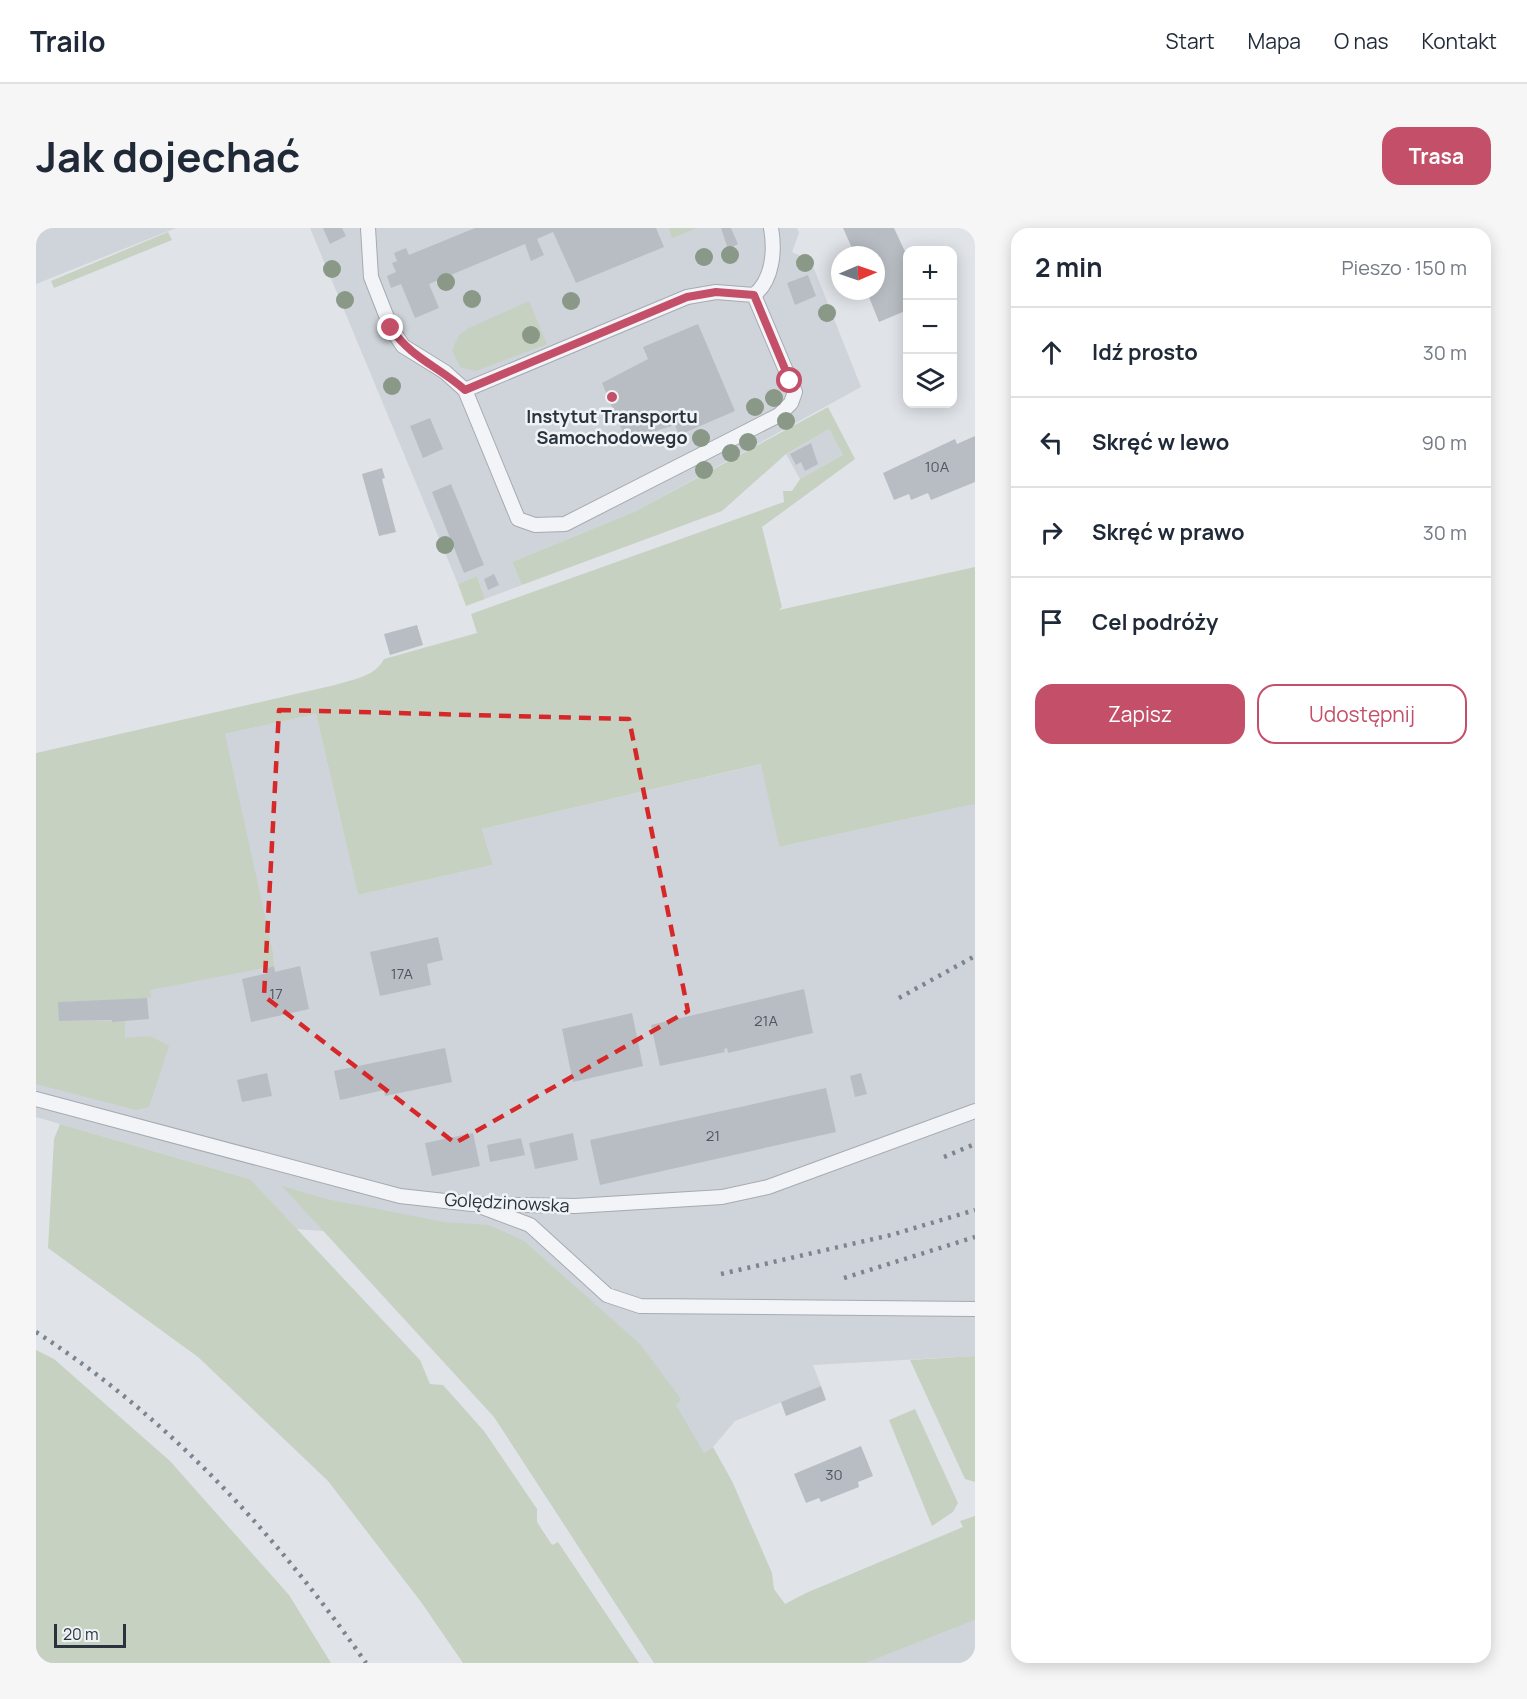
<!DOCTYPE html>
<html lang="pl">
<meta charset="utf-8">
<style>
body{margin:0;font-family:Manrope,sans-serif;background:#f6f6f7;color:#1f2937}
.controls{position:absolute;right:18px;top:18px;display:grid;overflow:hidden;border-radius:12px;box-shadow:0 3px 15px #0003}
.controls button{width:54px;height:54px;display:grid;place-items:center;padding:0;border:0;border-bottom:2px solid #e0e1e3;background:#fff;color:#1f2937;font:30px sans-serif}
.compass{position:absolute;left:795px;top:18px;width:54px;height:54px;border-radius:50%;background:#fff;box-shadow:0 3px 15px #0003;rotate:88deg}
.scale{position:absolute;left:18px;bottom:15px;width:72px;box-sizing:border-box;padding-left:6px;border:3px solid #2a333e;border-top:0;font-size:16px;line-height:21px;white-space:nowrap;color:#2a333e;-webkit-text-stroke:4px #f0f3f6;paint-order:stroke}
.stop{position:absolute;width:18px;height:18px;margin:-14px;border:4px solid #c44f69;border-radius:50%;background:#fff}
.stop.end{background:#c44f69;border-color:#fff;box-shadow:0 2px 6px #0008}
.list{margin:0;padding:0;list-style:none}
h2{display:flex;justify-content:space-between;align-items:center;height:78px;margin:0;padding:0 24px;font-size:26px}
h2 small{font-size:20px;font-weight:400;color:#747a83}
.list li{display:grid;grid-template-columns:39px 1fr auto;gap:18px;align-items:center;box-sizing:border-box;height:90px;padding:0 24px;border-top:2px solid #e0e1e3}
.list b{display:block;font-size:22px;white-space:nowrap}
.list em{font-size:20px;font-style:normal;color:#747a83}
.actions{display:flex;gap:12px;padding:18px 24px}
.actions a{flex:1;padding:14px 0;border:2px solid #c44f69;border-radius:18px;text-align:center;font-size:21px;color:#c44f69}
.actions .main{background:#c44f69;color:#fff}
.icon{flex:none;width:33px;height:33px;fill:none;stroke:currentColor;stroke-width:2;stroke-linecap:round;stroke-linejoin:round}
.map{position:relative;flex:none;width:939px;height:1435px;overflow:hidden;border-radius:18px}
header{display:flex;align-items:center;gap:36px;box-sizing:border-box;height:84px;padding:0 30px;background:#fff;border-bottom:2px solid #e0e1e3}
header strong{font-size:28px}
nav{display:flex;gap:33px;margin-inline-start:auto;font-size:21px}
.intro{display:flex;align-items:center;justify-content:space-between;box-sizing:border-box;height:144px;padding:0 36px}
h1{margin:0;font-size:42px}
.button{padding:15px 27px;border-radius:18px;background:#c44f69;color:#fff;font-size:21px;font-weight:700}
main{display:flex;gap:36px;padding:0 36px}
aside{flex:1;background:#fff;border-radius:18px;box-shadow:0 3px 15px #0003}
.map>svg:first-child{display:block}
</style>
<header>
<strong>Trailo</strong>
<nav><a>Start</a><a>Mapa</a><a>O nas</a><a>Kontakt</a></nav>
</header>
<div class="intro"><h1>Jak dojechać</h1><a class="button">Trasa</a></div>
<main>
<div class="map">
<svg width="939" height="1435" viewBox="0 0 939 1435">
<rect width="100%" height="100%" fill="#e0e4e8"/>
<path fill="#cfd3da" d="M0 0H140L0 56Z
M274 0H761L763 5 756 24 775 33 825 159 600 283 476 334 486 357 449 371 441 348 422 356Z
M793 201 807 227 764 251 750 226Z
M280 486 322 667 457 637 446 601 726 536 743 619 939 576V1128L777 1137 785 1158 699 1193 677 1219 668 1225 287 1003 260 1001 214 951 0 889V548Z
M939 1392V1435H830Z"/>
<path fill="#c7d1c2" d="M633 0H661L636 10Z
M132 4 136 12 18 60 15 53Z
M493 73 511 116 440 143 424 139 416 122 423 107 431 101Z
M792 179 819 231 726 299 746 379 743 382 939 339V576L743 619 725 536 446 601 457 637 322 667 280 486 189 506 237 725 238 738 114 762 115 769 111 770 23 774V793H89V810L114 808 133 818 113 879 100 882 0 856V525L299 457C317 451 339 449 348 431L441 405 435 386 748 274 747 263H756L764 251 807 227 793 201 750 226 686 283 486 357 476 334 600 283Z
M441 348 449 371 430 378 422 356Z
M24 896 214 951 384 1132 394 1156 407 1157 448 1203 501 1281V1294L516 1317 522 1314 603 1435H427L385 1374 292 1253 162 1129 12 1020 18 911Z
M246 958 290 971 408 994 453 997 488 1013 604 1116 645 1171 640 1177 668 1225 677 1219 696 1253 736 1345 738 1361 749 1376 770 1365 927 1299 924 1293 939 1288V1392L830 1435H618L458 1189Z
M0 1122 18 1131 134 1233 253 1367 295 1435H0Z
M939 1128V1254L929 1251 874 1132Z
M879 1181 922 1275 917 1284 896 1298 853 1192Z"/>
<path fill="#b8bdc4" d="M287 0H306L310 8 294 16Z
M439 0H620L628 19 540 55 517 4 501 11 508 27 495 33 489 16 393 56 403 80 379 90 365 56 355 60 351 48 360 44 356 35 361 33 358 25 370 20 373 27Z
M685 0H695L702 16 692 21Z
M807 0H858L872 30V88L869 83 843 94 833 69 836 68 834 63H840V27H819Z
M772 47 780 68 759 77 751 55Z
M662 96 699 183 643 207 639 197 590 212 566 155 612 131 607 119Z
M394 190 407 221 387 230 374 198Z
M939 208V254L895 272 892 265 875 272 873 266 858 272 847 245 919 211 921 216Z
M775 215 782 236 769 243 765 234 760 237 754 226Z
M346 240 349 250 346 251 360 304 343 308 326 246Z
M415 256 448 337 428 345 396 264Z
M458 346 463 357 452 362 448 351Z
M381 397 387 417 354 427 348 406Z
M402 709 407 732 391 736 395 757 344 768 334 724Z
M238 738 239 744 264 738 273 781 215 794 206 751 232 745 231 740Z
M768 761 777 805 692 825 691 820 688 821 689 824 624 838 615 797Z
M111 770 113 791 76 794V792L23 793 22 774Z
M596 785 607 838 537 854 526 801Z
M409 820 416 854 349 868 348 862 304 872 298 843Z
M231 845 236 868 206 874 201 852Z
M825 845 831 866 819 869 814 848Z
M790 860 800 904 564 957 554 912Z
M437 905 444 938 396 948 389 915Z
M537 905 542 932 499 941 493 915Z
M485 910 489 927 454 934 451 917Z
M785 1158 790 1172 750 1188 745 1174Z
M825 1218 837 1248 822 1254 823 1259 785 1274 783 1270 770 1275 758 1246Z"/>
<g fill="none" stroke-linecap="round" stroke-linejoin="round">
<defs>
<path id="service" d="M332 0 335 49 355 100 367 118 409 144 429 162 651 69 680 64 718 67C737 52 739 22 735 0
M429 162 482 291 499 297 529 296 743 187 755 175 759 164 718 67
M0 871 364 968 436 976 539 978 686 969 732 959 939 883
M446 979 494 997 571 1067 604 1078 939 1081"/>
</defs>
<use href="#service" stroke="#a6abb2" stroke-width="16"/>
<use href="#service" stroke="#f3f4f7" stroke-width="14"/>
<path stroke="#7b8590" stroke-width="4.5" stroke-dasharray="3 6" stroke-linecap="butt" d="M863 770 939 728
M908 929 939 916
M685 1046 855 1007 939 982
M808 1050 939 1009
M0 1104C133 1190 240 1306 330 1435"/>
</g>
<g fill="#899887">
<circle cx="694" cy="27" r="9"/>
<circle cx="668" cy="29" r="9"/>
<circle cx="769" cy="35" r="9"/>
<circle cx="296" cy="41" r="9"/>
<circle cx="410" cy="54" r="9"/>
<circle cx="436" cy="71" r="9"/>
<circle cx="309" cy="72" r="9"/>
<circle cx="535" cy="73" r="9"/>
<circle cx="791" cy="85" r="9"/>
<circle cx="495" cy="107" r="9"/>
<circle cx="356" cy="158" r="9"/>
<circle cx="738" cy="170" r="9"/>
<circle cx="719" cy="179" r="9"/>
<circle cx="750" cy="193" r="9"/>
<circle cx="665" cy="210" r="9"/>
<circle cx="712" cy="214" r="9"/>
<circle cx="695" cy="225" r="9"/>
<circle cx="668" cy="242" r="9"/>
<circle cx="409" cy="317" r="9"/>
</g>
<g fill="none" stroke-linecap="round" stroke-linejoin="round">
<path stroke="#c44f69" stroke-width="8" d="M355 100C375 130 402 138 429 162L651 69 680 64 718 67 754 153"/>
</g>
<path fill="none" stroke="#d62828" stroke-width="4.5" stroke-dasharray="12 8" stroke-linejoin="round" d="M243 482 593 491 652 783 419 915 228 768Z"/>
<circle fill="#c44f69" stroke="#f0f3f6" stroke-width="2" cx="576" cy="169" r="6"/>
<g text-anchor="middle" stroke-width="5" stroke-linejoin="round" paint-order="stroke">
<g font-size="15" fill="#4e5660">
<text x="901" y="244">10A</text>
<text x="366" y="751">17A</text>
<text x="240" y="771">17</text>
<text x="730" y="798">21A</text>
<text x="677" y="913">21</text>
<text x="798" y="1252">30</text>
</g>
<g font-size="18" font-weight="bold" fill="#2a333e" stroke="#f0f3f6">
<text x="576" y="195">Instytut Transportu<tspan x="576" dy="21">Samochodowego</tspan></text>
</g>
<g font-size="18" fill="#2a333e" stroke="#f0f3f6">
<text transform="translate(471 975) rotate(3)" y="6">Golędzinowska</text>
</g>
</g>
</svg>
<div class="controls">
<button>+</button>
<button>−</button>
<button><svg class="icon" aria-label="layers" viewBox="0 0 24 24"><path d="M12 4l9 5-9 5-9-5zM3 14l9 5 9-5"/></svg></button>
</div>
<svg class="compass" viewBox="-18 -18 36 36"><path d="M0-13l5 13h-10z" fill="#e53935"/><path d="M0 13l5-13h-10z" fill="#747a83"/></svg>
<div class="scale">20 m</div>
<div class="stop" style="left:754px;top:153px"></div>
<div class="stop end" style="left:355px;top:100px"></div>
</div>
<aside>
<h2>2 min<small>Pieszo · 150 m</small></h2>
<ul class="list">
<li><svg class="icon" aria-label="ahead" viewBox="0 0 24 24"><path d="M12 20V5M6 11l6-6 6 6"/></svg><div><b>Idź prosto</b></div><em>30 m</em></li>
<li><svg class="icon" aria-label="left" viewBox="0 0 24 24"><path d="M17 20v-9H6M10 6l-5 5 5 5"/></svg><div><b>Skręć w lewo</b></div><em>90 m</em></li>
<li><svg class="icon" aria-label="right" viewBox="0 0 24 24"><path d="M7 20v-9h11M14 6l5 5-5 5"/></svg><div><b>Skręć w prawo</b></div><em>30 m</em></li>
<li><svg class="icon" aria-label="arrive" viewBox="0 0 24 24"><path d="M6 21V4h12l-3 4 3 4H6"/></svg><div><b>Cel podróży</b></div></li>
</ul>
<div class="actions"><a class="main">Zapisz</a><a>Udostępnij</a></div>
</aside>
</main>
